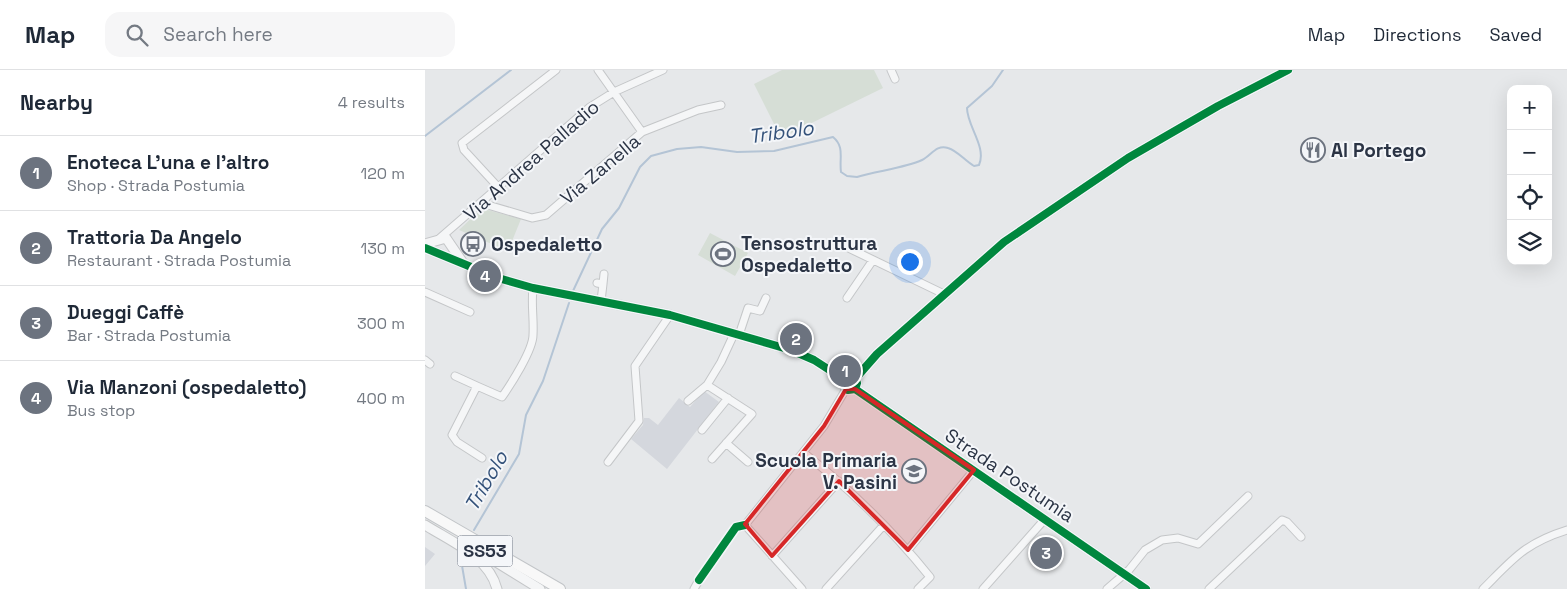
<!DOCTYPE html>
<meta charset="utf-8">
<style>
body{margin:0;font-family:"Space Grotesk",sans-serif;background:#f6f6f7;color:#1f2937}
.controls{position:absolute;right:15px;top:15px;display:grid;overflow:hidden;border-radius:10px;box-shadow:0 5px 20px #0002}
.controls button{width:45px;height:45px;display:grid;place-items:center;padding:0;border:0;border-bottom:1px solid #e0e1e3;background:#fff;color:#1f2937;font:25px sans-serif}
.you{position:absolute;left:484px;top:191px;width:18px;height:18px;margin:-12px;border:4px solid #fff;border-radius:50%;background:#1a73e8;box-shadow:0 0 0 8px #1a73e833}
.badge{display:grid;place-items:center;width:32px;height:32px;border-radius:50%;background:#6c737f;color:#fff;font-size:16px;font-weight:700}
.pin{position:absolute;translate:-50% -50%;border:2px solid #fff;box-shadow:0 1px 5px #0006}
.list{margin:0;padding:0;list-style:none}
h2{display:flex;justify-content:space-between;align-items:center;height:65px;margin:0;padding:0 20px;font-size:21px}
h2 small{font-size:16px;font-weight:400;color:#747a83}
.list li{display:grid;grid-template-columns:32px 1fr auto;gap:15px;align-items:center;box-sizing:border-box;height:75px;padding:0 20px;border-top:1px solid #e0e1e3}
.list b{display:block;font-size:19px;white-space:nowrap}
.list p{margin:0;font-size:16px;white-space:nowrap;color:#747a83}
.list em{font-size:16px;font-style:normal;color:#747a83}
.icon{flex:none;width:28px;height:28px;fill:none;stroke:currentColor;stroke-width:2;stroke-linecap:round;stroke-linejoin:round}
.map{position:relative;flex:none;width:1142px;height:519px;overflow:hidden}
header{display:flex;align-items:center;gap:30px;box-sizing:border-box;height:70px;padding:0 25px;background:#fff;border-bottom:1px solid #e0e1e3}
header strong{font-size:24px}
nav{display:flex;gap:28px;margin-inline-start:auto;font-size:18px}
.search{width:350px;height:45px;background:#f6f6f7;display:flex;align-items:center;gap:12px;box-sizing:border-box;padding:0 18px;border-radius:15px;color:#747a83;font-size:19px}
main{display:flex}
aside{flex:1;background:#fff}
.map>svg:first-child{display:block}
</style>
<header>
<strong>Map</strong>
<div class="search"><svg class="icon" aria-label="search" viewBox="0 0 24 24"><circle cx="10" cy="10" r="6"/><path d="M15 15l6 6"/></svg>Search here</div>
<nav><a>Map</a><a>Directions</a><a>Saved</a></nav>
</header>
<main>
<aside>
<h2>Nearby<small>4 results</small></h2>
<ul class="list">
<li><span class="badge">1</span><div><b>Enoteca L'una e l'altro</b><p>Shop · Strada Postumia</p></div><em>120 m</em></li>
<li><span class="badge">2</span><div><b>Trattoria Da Angelo</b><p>Restaurant · Strada Postumia</p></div><em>130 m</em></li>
<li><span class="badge">3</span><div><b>Dueggi Caffè</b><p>Bar · Strada Postumia</p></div><em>300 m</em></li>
<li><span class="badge">4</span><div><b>Via Manzoni (ospedaletto)</b><p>Bus stop</p></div><em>400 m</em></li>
</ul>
</aside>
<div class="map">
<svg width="1142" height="519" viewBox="0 0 1142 519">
<rect width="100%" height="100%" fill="#e6e8ea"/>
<path fill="#d4d7dd" d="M279 321 294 332 242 399 206 369 218 355 219 348H224L233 355 254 328 265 337Z
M0 477 10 484 0 496Z"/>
<path fill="#d6ded6" d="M357 0H449L458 18 356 68 329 14Z
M59 139 96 149 83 181 34 160 55 140Z
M285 163 323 183 310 206 273 185Z"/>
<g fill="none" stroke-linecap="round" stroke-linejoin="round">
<path stroke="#b4c4d5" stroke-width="2" d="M0 66 86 0
M148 221 177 159 194 138 215 97 226 86 252 79 276 77 312 82 349 81 408 67C420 77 414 88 416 102L422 106 432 107C451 101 480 98 497 90 506 86 511 74 523 78 533 81 540 91 549 96L554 95C562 77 542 56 542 38L567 16 578 0
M49 460 94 384 101 345 118 311 144 233
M35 484 41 519"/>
<defs>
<path id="minor" d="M173 0 217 62
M466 0 470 9
M74 118 39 80 37 73 131 0
M56 133 107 148 121 145 217 62 273 40 296 35
M15 168 165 37 189 22 238 0
M411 172 521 225
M172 213 178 214 176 231
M178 214 179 204
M0 222 45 242
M422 228 448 190
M314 265 323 238 335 241 341 228
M0 290 5 294
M30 306 52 316
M263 331 282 315
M277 360 303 328
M301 373 323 392
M379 383C425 419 468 461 505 507L493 519
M57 388 32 372 27 365 52 316 77 327C86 314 108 280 108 265 109 248 106 235 108 218
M287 389 327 344 282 315 296 292 309 264
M183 392 214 351 210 296 245 245
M483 480 549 400
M347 486 414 411
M269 519 274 510
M377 519 320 455 399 356 421 319
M401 519 458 456
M558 519 620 449
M682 519 704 500 720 480 737 470 753 468 773 474 823 426
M784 519 857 450 862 452 876 467
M1058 519C1088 489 1100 473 1142 460"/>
<path id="tertiary" d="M0 174 21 168 38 193
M0 178 73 208 108 218 245 245 366 280 389 290 420 310 428 308 432 313 430 319
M430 309 452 284 579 172 703 88 793 36 863 0
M420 310 419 315 422 320 430 319 721 519
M0 455C27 472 64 487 72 519
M42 470 68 490 115 519"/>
<path id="primary" d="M0 441 135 519"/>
</defs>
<use href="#minor" stroke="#c4c6c8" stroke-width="9"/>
<use href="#tertiary" stroke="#c4c6c8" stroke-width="11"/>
<use href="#primary" stroke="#c2c5c8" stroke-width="12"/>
<use href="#minor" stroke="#f5f6f7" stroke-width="7"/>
<use href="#tertiary" stroke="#f5f6f7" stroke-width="9"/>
<use href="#primary" stroke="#f8f8f8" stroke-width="10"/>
<defs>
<path id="cycleway" d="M0 178 73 208 108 218 245 245 366 280 389 290 420 310 428 308 432 313 430 319
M430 309 452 284 579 172 703 88 793 36 863 0
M423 320 430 319 721 519
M274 510 311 457 320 455"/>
</defs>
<use href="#cycleway" stroke="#f4f6f9" stroke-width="11"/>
<use href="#cycleway" stroke="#00873e" stroke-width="8"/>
</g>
<path fill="#d62828" fill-opacity="0.2" stroke="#d62828" stroke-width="4" stroke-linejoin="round" d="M421 319H430L549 400 483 480 414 411 347 486 320 454 399 356Z"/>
<defs>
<symbol id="restaurant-ring" viewBox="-11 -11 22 22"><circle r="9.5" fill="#f4f6f9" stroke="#6c737f" stroke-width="1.5"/><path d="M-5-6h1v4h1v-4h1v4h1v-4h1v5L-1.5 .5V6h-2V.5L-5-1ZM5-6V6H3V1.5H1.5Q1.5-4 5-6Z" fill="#6c737f"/></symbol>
<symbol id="bus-ring" viewBox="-11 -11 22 22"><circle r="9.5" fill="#f4f6f9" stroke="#6c737f" stroke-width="1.5"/><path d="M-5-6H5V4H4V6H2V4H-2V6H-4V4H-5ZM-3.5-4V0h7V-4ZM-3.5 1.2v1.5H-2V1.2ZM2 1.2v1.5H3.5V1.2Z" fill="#6c737f"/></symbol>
<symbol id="stadium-ring" viewBox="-11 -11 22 22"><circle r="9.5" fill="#f4f6f9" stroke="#6c737f" stroke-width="1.5"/><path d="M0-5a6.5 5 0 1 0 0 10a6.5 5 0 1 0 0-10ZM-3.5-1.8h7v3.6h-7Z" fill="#6c737f"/></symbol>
<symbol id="school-ring" viewBox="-11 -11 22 22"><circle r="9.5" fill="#f4f6f9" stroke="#6c737f" stroke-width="1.5"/><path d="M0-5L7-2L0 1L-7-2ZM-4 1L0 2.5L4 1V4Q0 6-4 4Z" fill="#6c737f"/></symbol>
</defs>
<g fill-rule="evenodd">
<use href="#restaurant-ring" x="874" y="66" width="28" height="28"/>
<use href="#bus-ring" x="34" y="160" width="28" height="28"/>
<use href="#stadium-ring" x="284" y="170" width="28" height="28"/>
<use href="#school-ring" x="475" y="387" width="28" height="28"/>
</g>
<g text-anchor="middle" stroke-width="4" stroke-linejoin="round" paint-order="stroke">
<rect fill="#f4f6f9" stroke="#676e7b" stroke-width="1" x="32.5" y="465.5" width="55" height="31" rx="4"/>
<g font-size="18" font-weight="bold" fill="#2b3445">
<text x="60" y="487">SS53</text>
</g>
<g font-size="19" font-weight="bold" fill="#2b3445" stroke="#f4f6f9" text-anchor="start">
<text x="906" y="87">Al Portego</text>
<text x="316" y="180">Tensostruttura<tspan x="316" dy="22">Ospedaletto</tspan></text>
<text x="66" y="181">Ospedaletto</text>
<text x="472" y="397" text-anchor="end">Scuola Primaria<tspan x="472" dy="22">V. Pasini</tspan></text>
</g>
<g font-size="19" fill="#2b3445" stroke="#f4f6f9">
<text transform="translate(106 90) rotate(-41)" y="7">Via Andrea Palladio</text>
<text transform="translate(175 99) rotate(-40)" y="7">Via Zanella</text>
<text transform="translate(585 405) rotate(34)" y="7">Strada Postumia</text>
</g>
<g font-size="20" font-style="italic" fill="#34527a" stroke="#f4f6f9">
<text transform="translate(356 62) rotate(-8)" y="7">Tribolo</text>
<text transform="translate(61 411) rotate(-60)" y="7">Tribolo</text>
</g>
</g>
</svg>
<div class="controls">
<button>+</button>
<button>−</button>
<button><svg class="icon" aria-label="locate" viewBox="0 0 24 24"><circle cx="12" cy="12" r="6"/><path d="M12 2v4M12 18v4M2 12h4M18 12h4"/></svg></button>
<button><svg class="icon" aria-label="layers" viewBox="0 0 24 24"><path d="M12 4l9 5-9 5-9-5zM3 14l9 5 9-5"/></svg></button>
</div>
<div class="you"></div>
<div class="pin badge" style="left:420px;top:301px">1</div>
<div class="pin badge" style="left:371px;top:269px">2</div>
<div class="pin badge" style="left:621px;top:483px">3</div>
<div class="pin badge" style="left:60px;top:206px">4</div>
</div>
</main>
